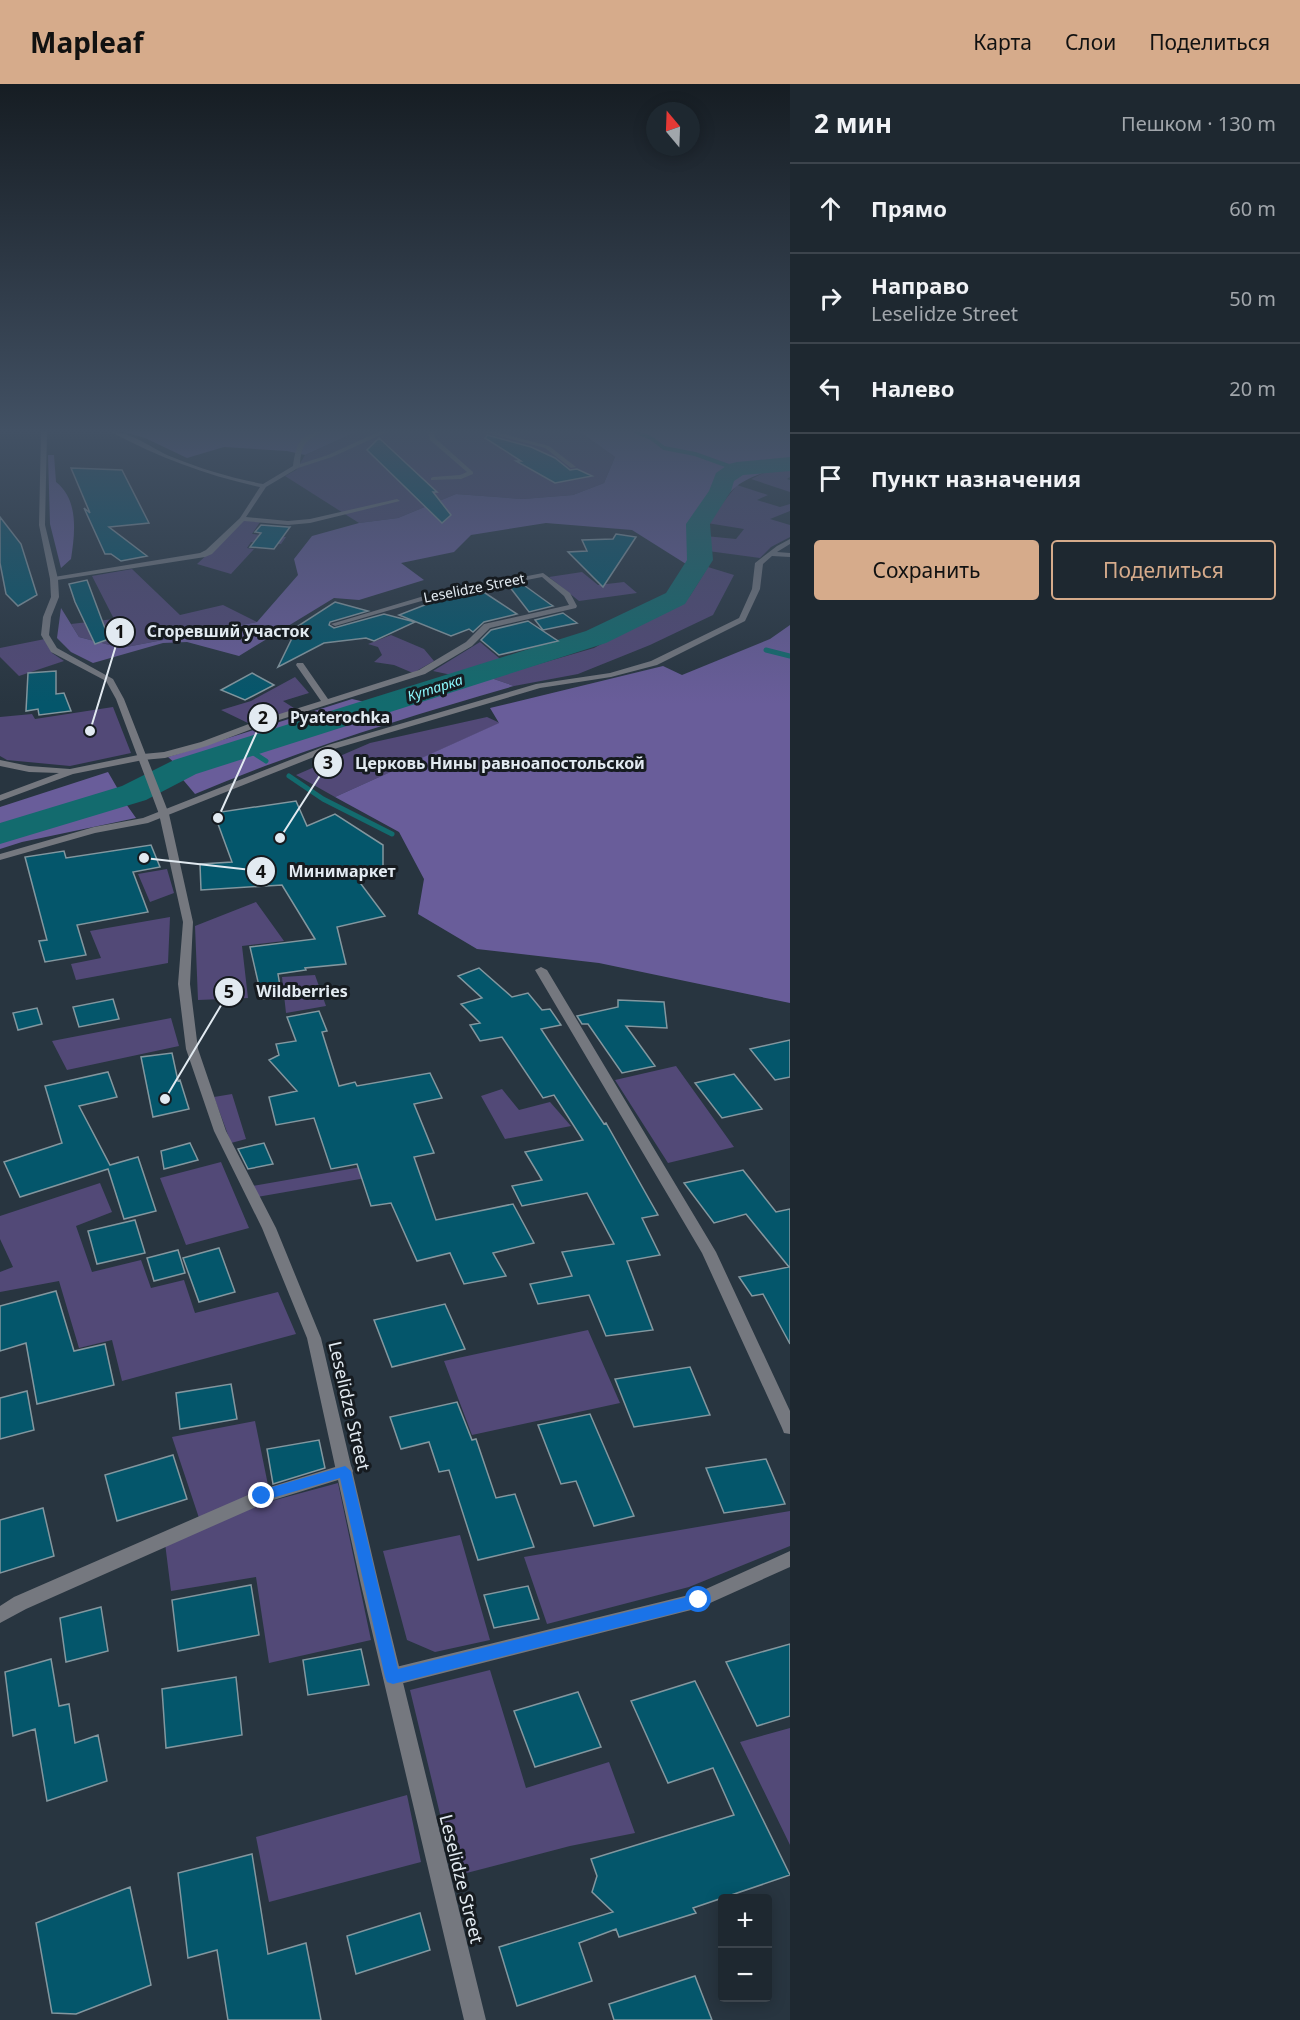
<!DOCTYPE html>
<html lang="ru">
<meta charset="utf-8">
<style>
body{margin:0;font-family:"Noto Sans",sans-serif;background:#2b343c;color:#f1f3f6}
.controls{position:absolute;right:18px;bottom:18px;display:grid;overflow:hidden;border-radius:6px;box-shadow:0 3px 15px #0003}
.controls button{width:54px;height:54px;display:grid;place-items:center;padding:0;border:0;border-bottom:2px solid #3c444c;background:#1e2830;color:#f1f3f6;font:30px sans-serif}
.compass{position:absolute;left:646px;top:18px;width:54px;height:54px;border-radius:50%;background:#1e2830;box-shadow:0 3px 15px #0003;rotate:341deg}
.stop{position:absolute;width:18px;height:18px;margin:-14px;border:4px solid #1a73e8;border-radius:50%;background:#fff}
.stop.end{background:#1a73e8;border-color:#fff;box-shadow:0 2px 6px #0008}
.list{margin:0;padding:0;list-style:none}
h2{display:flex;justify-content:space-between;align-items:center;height:78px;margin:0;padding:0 24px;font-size:26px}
h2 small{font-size:20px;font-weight:400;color:#a1a6ab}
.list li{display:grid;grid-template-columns:39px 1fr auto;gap:18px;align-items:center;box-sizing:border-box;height:90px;padding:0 24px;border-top:2px solid #3c444c}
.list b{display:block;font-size:22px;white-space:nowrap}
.list p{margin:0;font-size:20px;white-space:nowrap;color:#a1a6ab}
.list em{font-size:20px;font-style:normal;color:#a1a6ab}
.actions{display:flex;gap:12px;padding:18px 24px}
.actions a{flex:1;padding:14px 0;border:2px solid #d6ab8b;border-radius:6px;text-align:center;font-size:21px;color:#d6ab8b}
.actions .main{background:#d6ab8b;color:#111}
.icon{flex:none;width:33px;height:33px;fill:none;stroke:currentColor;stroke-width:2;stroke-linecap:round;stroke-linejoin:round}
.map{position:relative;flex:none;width:790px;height:1936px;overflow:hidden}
header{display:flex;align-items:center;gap:36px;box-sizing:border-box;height:84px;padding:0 30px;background:#d6ab8b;color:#111}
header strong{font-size:28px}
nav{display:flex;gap:33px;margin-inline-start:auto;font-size:21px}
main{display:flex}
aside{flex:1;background:#1e2830}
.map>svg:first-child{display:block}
</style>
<header>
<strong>Mapleaf</strong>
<nav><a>Карта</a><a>Слои</a><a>Поделиться</a></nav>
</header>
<main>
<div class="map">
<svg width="790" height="1936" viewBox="0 0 790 1936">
<rect width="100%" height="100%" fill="#283540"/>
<path fill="#524977" d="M356 348H580L615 373 604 399 573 411 523 415 456 410 398 434 359 439 285 392 296 386 305 371Z
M790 382V393L787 395 790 396V408L751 395 774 384Z
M737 401 768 411 757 416 780 423 790 420V427L770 435 790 441V453L771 463 760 474 708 467 705 452 736 455 744 445 707 439Z
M244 436 260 438 252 450 286 453 281 460 251 458 247 464 254 465 231 490 197 480Z
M708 483 734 491 713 531 650 561 578 590 514 602 491 594 594 564 690 512Z
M132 485 180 531 223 521 257 538 121 564 79 553 71 540 114 535 92 492Z
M582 488 598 501 624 498 637 509 579 517 549 493Z
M391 551 424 565 434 577 413 589 394 581 374 578 382 571 378 563 368 560Z
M45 555 52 569 64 577 19 592 0 573V564Z
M480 558 505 579 461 593 433 587Z
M295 593 309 609 283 617 297 626 250 640 221 626 251 617Z
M113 623 131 669 70 682 7 676 0 672V633L32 630 35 635Z
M487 633 500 639 335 713 296 691 370 659Z
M167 785 174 809 150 818 138 790Z
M256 818 284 857 242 862 248 914 198 916 195 842Z
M170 833 168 879 76 896 71 880 101 874 90 847Z
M315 891 326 922 286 929 282 893Z
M171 934 179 962 67 986 52 957Z
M676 982 734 1063 668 1079 615 996Z
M502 1005 519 1026 550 1018 571 1042 505 1055 481 1012Z
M232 1010 246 1055 231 1059 214 1013Z
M401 1076 406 1087 257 1113 252 1102Z
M221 1078 249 1144 186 1161 160 1094Z
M100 1099 112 1128 76 1142 92 1188 141 1176 151 1204 184 1196 195 1229 278 1208 296 1250 122 1297 112 1256 79 1264 59 1197 0 1208V1188L13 1183 0 1155V1132Z
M588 1246 620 1319 472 1351 444 1277Z
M255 1337 269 1406 199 1434 172 1353Z
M338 1399 371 1556 269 1579 256 1493 171 1507 165 1459 246 1424Z
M790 1427V1462L689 1503 547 1540 524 1473Z
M460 1451 490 1556 435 1568 407 1556 383 1467Z
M490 1586 526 1704 609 1678 635 1749 570 1762 455 1792 410 1606Z
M790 1644V1761L740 1658Z
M407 1711 421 1778 269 1818 256 1753Z"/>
<path fill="#695d9a" d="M124 348H356L305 371 287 367 224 363 187 374 145 354Z
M580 348H790V382C775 384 749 392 737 402 717 417 718 440 690 447L693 477 686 480 632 446 546 439 471 451 454 468 401 479 424 496 359 516 334 514 239 572 187 558 163 559 93 579 71 568 57 554 61 524 79 553 121 564 257 538 298 491 294 475 312 452 359 439 398 434 456 410 523 415 573 411 604 399 615 373Z
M48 371H54L56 398C79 416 75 449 71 475L61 484 50 440Z
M790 541V919L599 879 477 865 418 830 424 795 399 748 335 713 499 639 490 624 663 582 682 591 770 555Z
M491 594 514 602C406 633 299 666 195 710L179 691Z
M352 615 365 618 177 681 168 673Z
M108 688 119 707 68 720 0 744V723Z
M124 717 136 734 22 758 0 765V755Z"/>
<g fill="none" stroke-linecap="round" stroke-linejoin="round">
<path stroke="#136b6e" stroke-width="4" d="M636 348 651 354 664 364 695 370 737 385"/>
<path stroke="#136b6e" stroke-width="5" d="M766 566 790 572
M246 664 266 677
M289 692 323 715 392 750"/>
<path fill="#136b6e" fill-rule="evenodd" d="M790 373V387L743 391 734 397 731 407 710 440 713 476 685 520 606 559 196 690 146 716 0 760V739L122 702 174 676 586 547 666 509 687 476 686 440 709 407 716 389 729 380 737 378Z"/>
</g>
<path fill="#04566b" stroke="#83979f" stroke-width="1.5" d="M487 351 531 363 555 374 570 386 577 385 592 392 555 399 516 377H521L485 354Z
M379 354 437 408H433L451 431 442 439 367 366Z
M71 384 122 386 149 439 109 443 147 472 121 477 111 470H105L84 424 90 429Z
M0 433 21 460 37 511 18 522 6 510 0 479Z
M261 441 288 443H290L274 465 250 463 261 449 255 448Z
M616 450 636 453 603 503 568 468 587 467 582 456 613 455Z
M87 496 109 555 95 560 75 518 69 500Z
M521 499 550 520 553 522 529 528 509 502Z
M482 507 517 530 484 538 473 548 469 545 451 552 399 531 440 515Z
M335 518 368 527 330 538 329 541 334 544 384 530 415 538 374 557 366 554 324 559 278 583 298 542Z
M563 529 577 539 543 546 535 536Z
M528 537 558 557 499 571 481 556 491 546Z
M56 587V610L64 609 71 627 39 631 38 625 26 627 28 589Z
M252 589 274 601 245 616 221 606Z
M296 717 307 742 335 730 383 761V787L352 788 385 832 337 843 346 880 305 884 306 886 278 890 282 914 262 915 250 863 315 855 282 801 201 806 200 780 232 778 214 729Z
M151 761 160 783 133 788 148 828 77 841 86 871 45 878 39 857 47 856 25 773 64 767 66 774Z
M479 884 512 913 528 909 542 926 550 925 561 941 541 945 604 1040 606 1039 658 1131 642 1134 660 1171 627 1177 653 1246 606 1252 589 1211 538 1220 530 1200 572 1192 562 1168 614 1160 587 1109 522 1122 512 1102 542 1096 525 1068 583 1056 554 1011 543 1014 502 953 480 957 470 941 480 939 461 920 482 914 458 892Z
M113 915 119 935 79 943 73 923Z
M618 916 664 918 667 944 626 942 655 982 622 989 588 940H582L577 932 618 923Z
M37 924 42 940 18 946 13 929Z
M319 927 327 947 322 948 339 1002 355 998 357 1002 430 989 442 1014 414 1020 434 1069 414 1073 436 1136 513 1120 534 1159 493 1169 506 1192 464 1200 450 1169 417 1177 391 1119 371 1122 357 1080 331 1085 314 1034 276 1041 269 1013 297 1007 269 976 279 971 276 960 296 957 287 933Z
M790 956V993L775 996 750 965Z
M172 969 178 997 180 996 189 1025 153 1033 141 973Z
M108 988 117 1013 79 1022 110 1081 138 1073 156 1127 124 1135 108 1085 20 1113 4 1078 62 1059 45 1002Z
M734 990 762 1025 722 1034 695 999Z
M190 1059 198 1076 164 1085 161 1067Z
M264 1059 273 1080 248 1085 238 1065Z
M743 1086 776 1128 790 1125V1260L763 1210 752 1212 739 1193 789 1183 746 1130 714 1139 684 1099Z
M135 1136 145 1169 97 1180 88 1147Z
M219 1164 235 1208 199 1218 183 1174Z
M178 1166 185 1189 154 1197 147 1174Z
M56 1207 74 1267 105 1260 114 1301 37 1320 26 1259 0 1267V1222Z
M445 1220 465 1265 392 1283 374 1236Z
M690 1283 710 1331 634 1343 615 1295Z
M231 1300 237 1335 180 1345 176 1309Z
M27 1307 34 1346 0 1355V1314Z
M457 1318 472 1356 476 1355 496 1414 515 1410 534 1463 478 1476 449 1386 439 1388 429 1358 401 1365 390 1333Z
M590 1330 634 1432 594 1442 576 1397 561 1400 538 1341Z
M319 1356 325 1384 273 1400 267 1365Z
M173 1371 187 1415 117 1437 105 1391Z
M766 1375 785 1420 724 1429 706 1384Z
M43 1424 54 1472 0 1489V1436Z
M251 1501 259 1551 178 1567 172 1516Z
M528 1502 539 1535 494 1544 484 1511Z
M101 1523 108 1567 66 1578 60 1534Z
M790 1560V1632L757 1642 726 1578Z
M361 1565 369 1601 308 1611 303 1576Z
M51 1575 59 1622 69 1620 75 1659 98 1651 107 1697 47 1717 35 1645 13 1652 5 1588Z
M236 1593 242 1651 166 1664 162 1605Z
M695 1597 790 1791 693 1824 696 1829 619 1853 616 1845 579 1859 592 1897 517 1922 499 1863 613 1828 592 1808 597 1792 591 1775 734 1731 713 1684 668 1699 631 1617Z
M578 1608 601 1663 535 1683 514 1627Z
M252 1770 268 1870 306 1859 321 1936H228L217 1866 188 1874 178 1789Z
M130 1803 151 1901 76 1930 52 1929 36 1839Z
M420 1829 430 1866 356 1890 347 1852Z
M695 1892 712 1936H614L609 1920Z"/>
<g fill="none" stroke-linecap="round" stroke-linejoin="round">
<path fill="#75787f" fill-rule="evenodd" d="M111 348C133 348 152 365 172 373 201 385 232 394 263 400L293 382C296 362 299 348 323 348 305 357 302 359 300 380L328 371 378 348H387L332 373 298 384 266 403 246 433 288 437 310 435 397 415 400 417 310 439 288 441 244 437 212 470 205 473 51 497 50 495 54 493 200 469 206 466 240 434 260 403C208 392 158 373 111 348Z
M428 348H434L435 354 473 388V390L461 395 431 396V394L433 393 460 391 467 388 430 356Z
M484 348H496L549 362 576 383 571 384 545 364Z
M790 455V460L777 468 790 469V473L772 472 763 480 760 505 745 537 657 581 611 593 540 604 334 665 148 739 95 749 0 776V770L94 743 143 734 328 661 536 600 610 589 651 577 739 534 752 505 755 479 777 462Z
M543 489 570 509 577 522 576 524 490 544 472 562 425 590 260 642 207 662 165 674 143 676 73 690 0 717V711L59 689 29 688 0 682V676L29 682 70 685 143 670 164 668 201 658 254 638 321 617 296 581 297 579H303L328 615 419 586 466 558 484 540 569 521 564 512 542 493 425 516 335 542 331 540 424 512Z
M541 883 547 886 716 1168 790 1327V1350L784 1349 782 1344 702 1169 535 886Z
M345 1380 351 1382 353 1387 351 1392 267 1418 26 1525 0 1539V1522L14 1513 257 1407Z
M790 1467V1483L699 1524 392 1602 386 1599 383 1593 386 1587 392 1584 697 1509Z"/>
<path fill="#75787f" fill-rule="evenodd" d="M41 348H47L45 441 58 495 59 513 51 533 49 551 57 564 113 595 124 615 169 730 193 838 190 900 198 965 226 1047 276 1144 321 1254 379 1501 486 1936H464L361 1501 307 1254 262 1144 214 1047 186 965 178 900 183 838 159 730 116 615 106 597 51 568 41 551 43 533 51 513 50 495 39 441Z"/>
</g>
<linearGradient id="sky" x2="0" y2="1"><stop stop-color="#161d23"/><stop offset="0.56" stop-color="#425164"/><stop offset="1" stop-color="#425164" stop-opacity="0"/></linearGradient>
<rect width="790" height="620" fill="url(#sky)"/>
<path fill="#1a73e8" d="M345 1382 351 1387 398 1585 699 1510 704 1512 707 1516 704 1521 699 1523 393 1600 387 1598 385 1593 340 1394 262 1417 256 1412 262 1406Z"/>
<g text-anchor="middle" stroke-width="6" stroke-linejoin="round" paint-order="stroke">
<g font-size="14" fill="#e2eaf1" stroke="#161b20">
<text transform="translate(474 504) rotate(-11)" y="5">Leselidze Street</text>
</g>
<g font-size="14" font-style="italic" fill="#8af7fc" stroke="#161b20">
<text transform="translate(435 604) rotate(-18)" y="5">Кутарка</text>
</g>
<g font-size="18" fill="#e2eaf1" stroke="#161b20">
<text transform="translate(349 1322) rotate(77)" y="6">Leselidze Street</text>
<text transform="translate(461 1795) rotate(76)" y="6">Leselidze Street</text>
</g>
</g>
<path fill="none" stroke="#e2eaf1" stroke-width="2" d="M90 647L120 548M218 734L263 634M280 754L328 679M144 774L261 787M165 1015L229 908"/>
<g fill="#e2eaf1" stroke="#161b20" stroke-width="2">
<circle cx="90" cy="647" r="6"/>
<circle cx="218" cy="734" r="6"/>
<circle cx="280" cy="754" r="6"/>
<circle cx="144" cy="774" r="6"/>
<circle cx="165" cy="1015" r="6"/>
<circle cx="120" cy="548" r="15"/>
<circle cx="263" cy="634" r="15"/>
<circle cx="328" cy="679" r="15"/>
<circle cx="261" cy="787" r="15"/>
<circle cx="229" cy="908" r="15"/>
</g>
<g font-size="18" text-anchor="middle" font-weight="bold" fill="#111">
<text x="120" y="554">1</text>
<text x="263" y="640">2</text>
<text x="328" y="685">3</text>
<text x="261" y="794">4</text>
<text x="229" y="914">5</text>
</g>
<g font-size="16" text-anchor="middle" font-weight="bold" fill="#e2eaf1" stroke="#161b20" stroke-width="6" stroke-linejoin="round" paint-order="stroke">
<text x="228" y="553">Сгоревший участок</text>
<text x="340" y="639">Pyaterochka</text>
<text x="500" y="685">Церковь Нины равноапостольской</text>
<text x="342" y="793">Минимаркет</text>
<text x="302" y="913">Wildberries</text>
</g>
</svg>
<div class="controls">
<button>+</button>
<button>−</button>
</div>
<svg class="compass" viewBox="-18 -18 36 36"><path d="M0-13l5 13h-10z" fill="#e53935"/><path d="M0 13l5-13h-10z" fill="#a1a6ab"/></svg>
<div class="stop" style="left:699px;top:1516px"></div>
<div class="stop end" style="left:262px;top:1412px"></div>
</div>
<aside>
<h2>2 мин<small>Пешком · 130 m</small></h2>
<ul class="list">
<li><svg class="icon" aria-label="ahead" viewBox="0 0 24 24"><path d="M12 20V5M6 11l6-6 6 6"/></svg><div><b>Прямо</b></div><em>60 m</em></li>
<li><svg class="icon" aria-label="right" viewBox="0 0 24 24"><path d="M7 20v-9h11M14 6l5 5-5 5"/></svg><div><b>Направо</b><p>Leselidze Street</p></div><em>50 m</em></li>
<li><svg class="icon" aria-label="left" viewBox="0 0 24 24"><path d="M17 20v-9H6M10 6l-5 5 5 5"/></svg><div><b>Налево</b></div><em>20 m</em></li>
<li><svg class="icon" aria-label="arrive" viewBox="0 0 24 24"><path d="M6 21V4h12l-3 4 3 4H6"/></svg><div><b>Пункт назначения</b></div></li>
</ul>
<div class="actions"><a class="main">Сохранить</a><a>Поделиться</a></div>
</aside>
</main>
